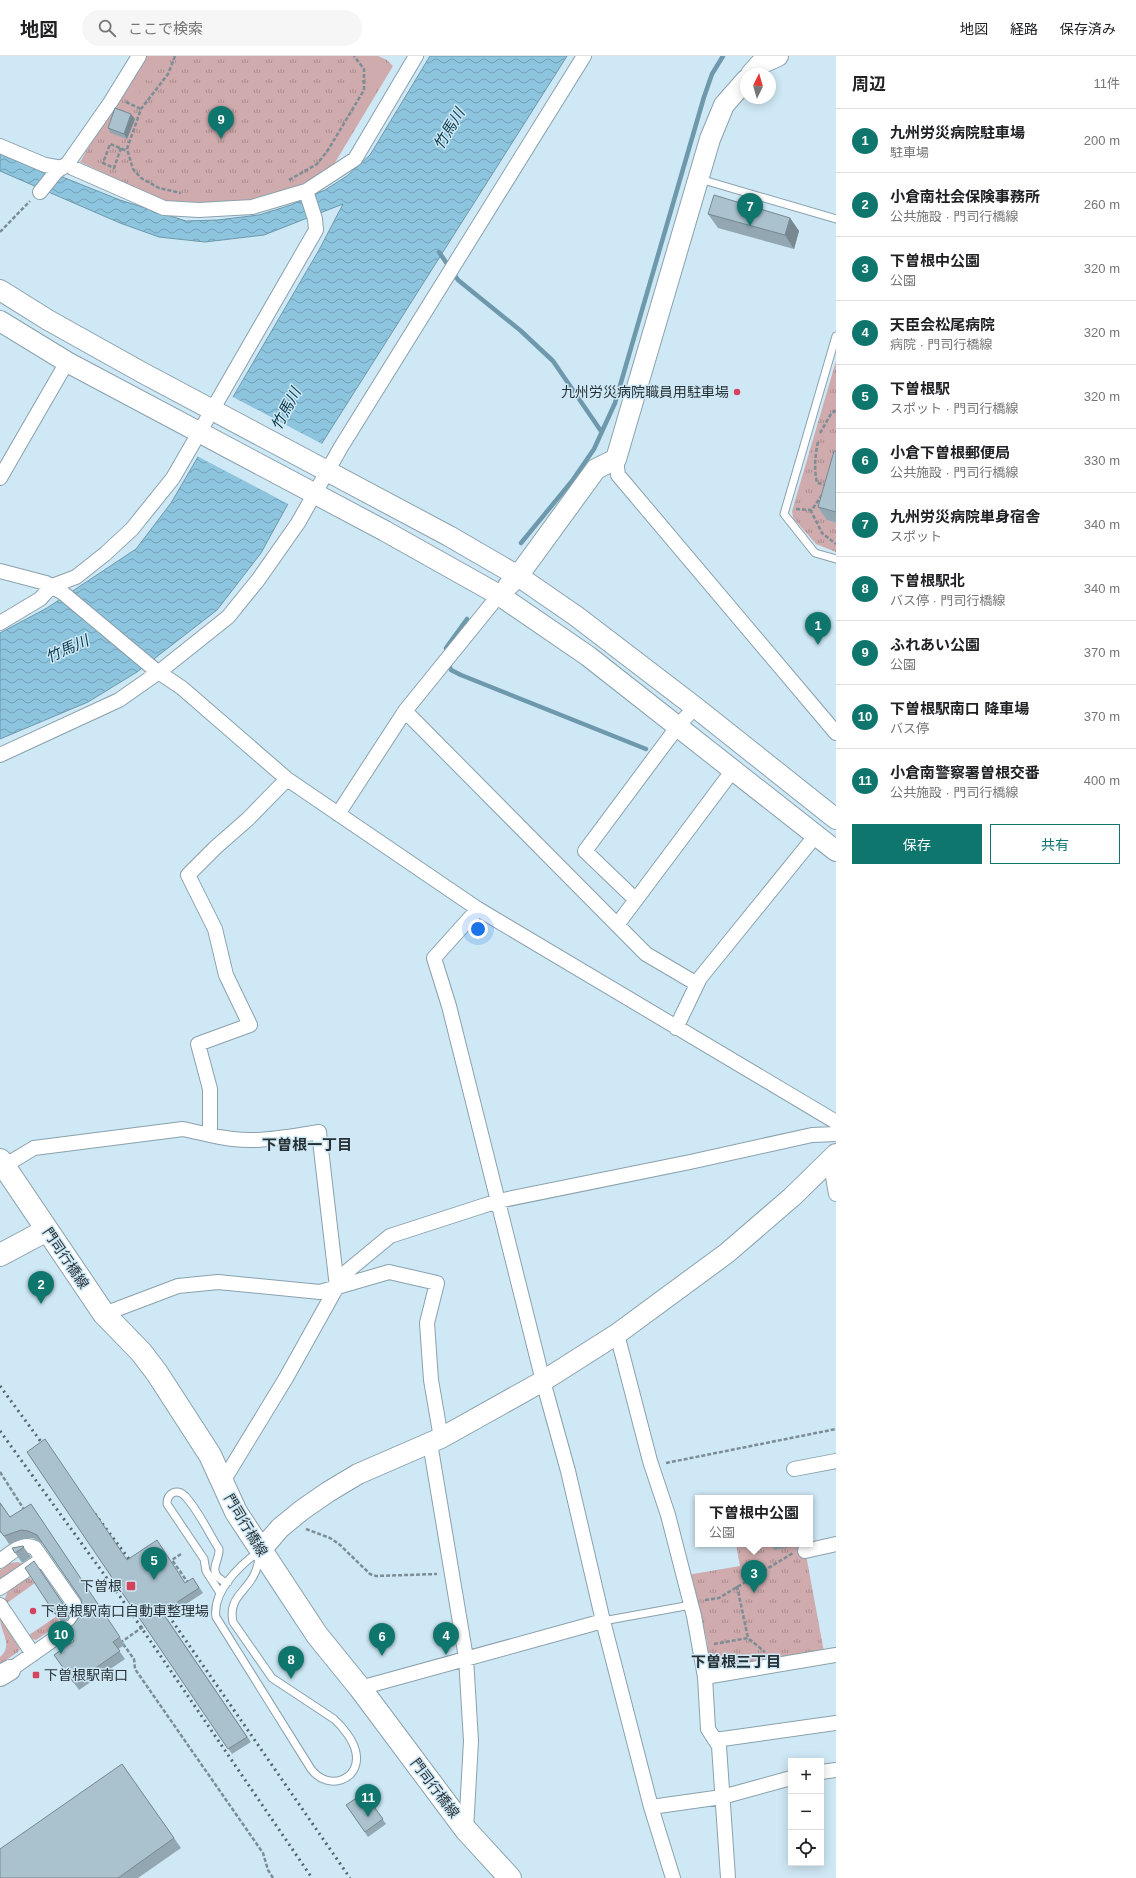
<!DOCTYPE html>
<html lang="ja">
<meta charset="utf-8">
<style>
body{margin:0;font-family:Helvetica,"Noto Sans JP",sans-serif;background:#f6f6f6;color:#202124}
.controls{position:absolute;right:12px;bottom:12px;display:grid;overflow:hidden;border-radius:0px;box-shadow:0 2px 10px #0003}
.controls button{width:36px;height:36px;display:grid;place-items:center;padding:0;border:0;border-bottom:1px solid #e0e0e0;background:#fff;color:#202124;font:20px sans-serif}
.compass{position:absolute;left:740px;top:12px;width:36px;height:36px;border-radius:50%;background:#fff;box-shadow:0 2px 10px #0003;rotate:5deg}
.you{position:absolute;left:478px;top:873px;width:14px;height:14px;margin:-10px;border:3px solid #fff;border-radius:50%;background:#1a73e8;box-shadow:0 0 0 6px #1a73e833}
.badge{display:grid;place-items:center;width:26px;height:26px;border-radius:50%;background:#0f766e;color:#fff;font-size:13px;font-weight:700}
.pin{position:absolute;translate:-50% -33px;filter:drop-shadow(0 1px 2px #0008)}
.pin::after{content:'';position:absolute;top:21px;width:14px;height:12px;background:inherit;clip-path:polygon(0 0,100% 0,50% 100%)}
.popup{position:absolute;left:695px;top:1439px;width:118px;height:52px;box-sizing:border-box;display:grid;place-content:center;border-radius:0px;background:#fff;filter:drop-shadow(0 1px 3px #0005);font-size:13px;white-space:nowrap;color:#757577}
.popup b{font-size:15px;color:#202124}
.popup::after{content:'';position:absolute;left:50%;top:100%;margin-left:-8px;border:8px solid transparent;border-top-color:#fff}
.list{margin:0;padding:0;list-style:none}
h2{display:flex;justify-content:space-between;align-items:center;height:52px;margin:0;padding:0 16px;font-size:17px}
h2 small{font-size:13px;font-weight:400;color:#757577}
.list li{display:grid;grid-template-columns:26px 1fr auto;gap:12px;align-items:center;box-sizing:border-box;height:64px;padding:0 16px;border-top:1px solid #e0e0e0}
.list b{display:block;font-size:15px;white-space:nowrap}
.list p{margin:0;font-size:13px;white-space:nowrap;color:#757577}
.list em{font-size:13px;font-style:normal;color:#757577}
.actions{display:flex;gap:8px;padding:12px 16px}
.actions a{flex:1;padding:9px 0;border:1px solid #0f766e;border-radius:0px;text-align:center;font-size:14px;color:#0f766e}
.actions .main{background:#0f766e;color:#fff}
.icon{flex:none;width:22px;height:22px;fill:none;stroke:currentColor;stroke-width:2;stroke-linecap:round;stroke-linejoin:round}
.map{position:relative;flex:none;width:836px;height:1822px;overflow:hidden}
header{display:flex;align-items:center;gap:24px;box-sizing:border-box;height:56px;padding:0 20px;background:#fff;border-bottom:1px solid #e0e0e0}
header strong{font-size:19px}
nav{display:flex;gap:22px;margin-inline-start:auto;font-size:14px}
.search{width:280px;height:36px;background:#f6f6f6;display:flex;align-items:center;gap:10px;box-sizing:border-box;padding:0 14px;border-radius:22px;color:#757577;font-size:15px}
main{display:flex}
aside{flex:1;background:#fff}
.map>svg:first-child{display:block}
</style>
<header>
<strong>地図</strong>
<div class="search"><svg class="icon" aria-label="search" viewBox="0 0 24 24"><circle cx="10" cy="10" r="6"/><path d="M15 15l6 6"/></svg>ここで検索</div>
<nav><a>地図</a><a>経路</a><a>保存済み</a></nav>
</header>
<main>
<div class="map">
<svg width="836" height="1822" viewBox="0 0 836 1822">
<defs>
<pattern id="grass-tufts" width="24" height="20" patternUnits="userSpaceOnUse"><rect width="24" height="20" fill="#cfabad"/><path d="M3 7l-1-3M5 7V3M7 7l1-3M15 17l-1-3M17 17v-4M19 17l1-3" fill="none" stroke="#a88c8e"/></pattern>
<pattern id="water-waves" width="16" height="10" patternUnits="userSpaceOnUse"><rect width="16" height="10" fill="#8dc5df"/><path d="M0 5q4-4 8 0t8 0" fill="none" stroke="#73a0b6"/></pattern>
</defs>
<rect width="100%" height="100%" fill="#cfe8f5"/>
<path fill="url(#grass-tufts)" d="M142 0H378L387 4 393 10 333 110 306 127 280 137 250 146 216 149 169 147 80 106Z
M836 305V434L828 464 836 467V496L816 488 793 462 792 455Z
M736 1488H804L824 1596 708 1617 705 1605 708 1597 707 1585 698 1547 687 1519 740 1510Z
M18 1506 23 1508 0 1523V1514L10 1507Z
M26 1522H30L35 1527 7 1547 29 1579 57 1560 59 1563 55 1571 36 1584 29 1582 4 1545 7 1537Z
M0 1562 20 1593 18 1596 0 1608V1601C14 1589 0 1576 0 1562Z"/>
<path fill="#cfabad" d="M147 0H166L163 8 157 6 151 26 144 23 137 43 127 40 125 34Z
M356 0C369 0 381 0 390 11L333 108C293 140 242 149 192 146 184 146 175 147 168 145 162 143 156 139 151 137L154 131C163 133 172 137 181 139 222 148 288 138 320 109L366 35C369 20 366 12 356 0Z"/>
<path fill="url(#water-waves)" stroke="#6e98ac" d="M430 0H567L317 395 261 497 217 554 137 616 88 646 0 683V577L47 552 136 493 171 447 319 194 343 148 264 179 205 186 159 181 120 167 0 115V96L120 144 186 165 217 164 259 159 291 149 325 134 347 120 370 99Z"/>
<path fill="#cfe8f5" d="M231 340 324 389 290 449 197 400Z"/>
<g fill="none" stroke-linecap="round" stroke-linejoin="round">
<path stroke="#6e98ac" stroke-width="4.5" d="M439 196 458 224 521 275 553 305 601 375
M521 487 572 425 594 393 615 347 704 41 712 18 723 0
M447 599 446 592 467 563
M448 606 451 614 461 619 646 693"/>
<defs>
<path id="lane" d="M700 123 836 163
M836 280 784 458 815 497 836 503
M261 1494C259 1502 258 1512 254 1519 245 1537 228 1542 233 1566L272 1622 334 1663C343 1671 354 1685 356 1697 361 1724 328 1736 311 1713L216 1561C212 1535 241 1508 261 1494Z
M220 1537 206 1515 204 1503 167 1448C167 1437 177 1432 185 1440 199 1455 208 1476 219 1493 220 1504 209 1513 219 1522 222 1525 224 1526 228 1526
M603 1565 691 1549"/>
<path id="street" d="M0 90 45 109 62 112
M68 107 73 112 164 152 199 154 252 151 306 135 355 103 416 0
M40 136 56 116 68 107 110 47 139 0
M616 403 618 419 836 677
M0 422 67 306
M0 515 46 527 63 537 154 613 182 632 287 723 478 853 836 1066
M0 567 40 543 52 530 76 521 105 498 132 473 173 422 316 174 315 163 306 135
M405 655 646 898 697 928
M0 699 119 644 159 616 228 561 258 524 298 467 341 391 584 0
M338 758 405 655 499 539
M636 844 585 795 678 670 695 651
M478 853 434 902 449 950 543 1325 568 1415 603 1565 651 1751 673 1822
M617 869 733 714
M676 972 700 922 816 779
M210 1079C251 1089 279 1082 319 1076L337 1231
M830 1103 836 1138
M4 1110 34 1092 183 1073 210 1079V1033L198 988 250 969 226 919 215 873 188 819 216 791 248 763 287 723
M104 1258 178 1230 218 1226 320 1236 389 1216 437 1227 427 1267 431 1324 441 1382
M617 1278 650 1405 668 1459 694 1560 705 1621
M430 1387 466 1602 471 1685 466 1774
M794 1413 836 1405
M222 1427 286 1322 344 1218 390 1180 498 1145 690 1106 812 1079 836 1078
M805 1495 836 1488
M0 1505C10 1498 22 1485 35 1492L79 1555 78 1562 74 1569 10 1614
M0 1532 41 1504
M0 1549 33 1598
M360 1632 603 1565
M715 1684 836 1667
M821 1716 836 1714
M651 1751 722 1741 791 1722
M728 1822 719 1690 708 1673 705 1621 836 1599"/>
<path id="secondary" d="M751 18 760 8 778 0
M0 234 48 264 143 317 449 480 518 520 576 560 695 651 836 763
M0 265 67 306 385 475 499 539 588 600 836 795
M508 530 518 520 596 413 616 403 710 83 724 49 746 24
M261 1494 280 1472 302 1454 328 1436 358 1418 441 1382 543 1325 617 1278 727 1197 792 1141 836 1098
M0 1620 10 1614"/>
<path id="primary" d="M0 1104 104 1258 141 1296 157 1317 210 1399 236 1456 317 1579 360 1632 466 1774 510 1822
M0 1199 47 1174"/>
</defs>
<use href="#lane" stroke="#8aa1ad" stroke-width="9"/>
<use href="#street" stroke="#8aa1ad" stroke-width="16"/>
<use href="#secondary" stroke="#8aa1ad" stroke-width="22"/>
<use href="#primary" stroke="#8aa1ad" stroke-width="24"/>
<path stroke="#7c8d96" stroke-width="2.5" stroke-dasharray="4 2" stroke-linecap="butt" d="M175 0 168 18 141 53 127 93 133 113 141 122 159 132 181 137
M126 46 141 53
M121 92 114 112 103 107 110 88 127 95
M289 124 317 108 328 94 364 34V13L354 0
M0 176 30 145
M820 377 831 358 836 354
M818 386C815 399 814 413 817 427L826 429
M822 439 811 455 822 477 836 488
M796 453 811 454
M666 1407 836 1373
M0 1416 25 1455
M306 1473 330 1482 339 1488 370 1518 376 1520 437 1518
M181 1498 172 1504 189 1528
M737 1530 748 1582
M705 1544 719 1542 793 1497
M123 1588 134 1603 135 1613 263 1797 268 1814 273 1822
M714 1588 748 1582 765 1596
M37 1621 38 1622"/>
<use href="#lane" stroke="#fff" stroke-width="7"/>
<use href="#street" stroke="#fff" stroke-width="14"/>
<use href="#secondary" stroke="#fff" stroke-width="20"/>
<use href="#primary" stroke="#fff" stroke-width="22"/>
<path stroke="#56646b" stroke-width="3" stroke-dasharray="2 4" stroke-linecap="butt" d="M0 1330 47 1394
M0 1375 119 1539 312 1822
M95 1458 135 1511
M162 1550 350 1822"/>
<path stroke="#7c8d96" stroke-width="2.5" stroke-dasharray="4 2" stroke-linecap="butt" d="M120 1587 147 1568"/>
</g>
<path fill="#92a7b1" d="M135 63 127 83 111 77 108 72Z
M708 158 790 162 799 175 794 193 718 172Z
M836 396V467L827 464 818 451Z
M27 1396 127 1504 185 1527 193 1522 203 1537 166 1561 251 1686 232 1698Z
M0 1446 10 1461 31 1448 125 1589 118 1593 125 1603 79 1634 54 1599 74 1585V1568L80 1559 82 1549 81 1543 42 1487 33 1482H26L9 1488 1 1476 0 1477Z
M771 1488H791V1491L774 1494Z
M23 1490 31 1501 22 1507 12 1492Z
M34 1505 70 1557 68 1563 62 1567 55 1558Z
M122 1708 181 1792 138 1822H0Z
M364 1737 386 1768 368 1781 346 1749Z"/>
<path fill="#778890" d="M131 58 135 63 127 83 124 78Z
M790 162 799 175 794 193 785 179Z
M63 1548 70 1557 68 1563 61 1554Z"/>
<path fill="#aac2ce" stroke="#778890" d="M115 52 131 58 124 78 108 72Z
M714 139 790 162 785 179 708 158Z
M834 395 836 396V456L818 451Z
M45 1383 127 1504 157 1484 185 1527 193 1522 199 1532 162 1556 247 1681 228 1693 27 1396Z
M0 1447 10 1461 31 1448 120 1581 113 1586 120 1595 74 1627 54 1599 74 1585 66 1574 74 1568 80 1559 82 1549 81 1543 37 1479 28 1475 21 1474 4 1480 0 1475Z
M23 1490 24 1491 15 1497 12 1492Z
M34 1505 63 1548 61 1554 55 1558 25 1512Z
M122 1708 174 1782 118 1822H0V1793Z
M364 1737 383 1763 365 1776 346 1749Z"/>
<g fill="#d4445c" stroke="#cfe8f5" stroke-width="1.5">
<circle cx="737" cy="336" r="4"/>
<rect x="126" y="1525" width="10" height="10" rx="2"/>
<circle cx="33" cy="1555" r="4"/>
<rect x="32" y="1615" width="8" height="8" rx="2"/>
</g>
<g text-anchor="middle" stroke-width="3" stroke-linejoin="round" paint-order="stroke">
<g font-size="14" fill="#273035" stroke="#cfe8f5" text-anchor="end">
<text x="729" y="341">九州労災病院職員用駐車場</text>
<text x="122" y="1535">下曽根</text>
<text x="41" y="1560" text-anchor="start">下曽根駅南口自動車整理場</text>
<text x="44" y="1624" text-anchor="start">下曽根駅南口</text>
</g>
<g font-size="14" fill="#273035" stroke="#cfe8f5">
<text transform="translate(66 1202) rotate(56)" y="5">門司行橋線</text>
<text transform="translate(246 1469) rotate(59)" y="5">門司行橋線</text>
<text transform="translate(435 1732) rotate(53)" y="5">門司行橋線</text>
</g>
<g font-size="15" font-style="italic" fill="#043649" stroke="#cfe8f5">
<text transform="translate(449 73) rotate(-59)" y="5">竹馬川</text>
<text transform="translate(286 353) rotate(-62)" y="5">竹馬川</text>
<text transform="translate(67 593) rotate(-24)" y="5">竹馬川</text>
</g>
<g font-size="15" font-weight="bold" fill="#273035" stroke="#cfe8f5">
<text x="307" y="1094">下曽根一丁目</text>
<text x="736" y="1611">下曽根三丁目</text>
</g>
</g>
</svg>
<div class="controls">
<button>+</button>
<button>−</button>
<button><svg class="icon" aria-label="locate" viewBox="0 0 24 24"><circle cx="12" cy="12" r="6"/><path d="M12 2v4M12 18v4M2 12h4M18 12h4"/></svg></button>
</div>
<svg class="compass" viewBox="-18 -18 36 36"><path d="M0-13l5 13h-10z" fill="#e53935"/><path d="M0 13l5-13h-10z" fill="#757577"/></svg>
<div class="you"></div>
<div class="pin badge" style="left:818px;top:589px">1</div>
<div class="pin badge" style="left:41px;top:1248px">2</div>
<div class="pin badge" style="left:754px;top:1537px">3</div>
<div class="popup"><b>下曽根中公園</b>公園</div>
<div class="pin badge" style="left:446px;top:1599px">4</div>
<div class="pin badge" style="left:154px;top:1524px">5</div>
<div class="pin badge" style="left:382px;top:1600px">6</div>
<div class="pin badge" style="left:750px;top:170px">7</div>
<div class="pin badge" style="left:291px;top:1623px">8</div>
<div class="pin badge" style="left:221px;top:83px">9</div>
<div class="pin badge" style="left:61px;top:1598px">10</div>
<div class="pin badge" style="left:368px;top:1761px">11</div>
</div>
<aside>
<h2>周辺<small>11件</small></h2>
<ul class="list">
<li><span class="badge">1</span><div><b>九州労災病院駐車場</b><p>駐車場</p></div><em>200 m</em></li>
<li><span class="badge">2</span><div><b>小倉南社会保険事務所</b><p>公共施設 · 門司行橋線</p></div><em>260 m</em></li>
<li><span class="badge">3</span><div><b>下曽根中公園</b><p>公園</p></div><em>320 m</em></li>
<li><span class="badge">4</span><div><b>天臣会松尾病院</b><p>病院 · 門司行橋線</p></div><em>320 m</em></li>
<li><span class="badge">5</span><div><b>下曽根駅</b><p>スポット · 門司行橋線</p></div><em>320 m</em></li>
<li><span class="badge">6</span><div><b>小倉下曽根郵便局</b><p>公共施設 · 門司行橋線</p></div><em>330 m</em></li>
<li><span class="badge">7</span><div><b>九州労災病院単身宿舎</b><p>スポット</p></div><em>340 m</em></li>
<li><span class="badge">8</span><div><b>下曽根駅北</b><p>バス停 · 門司行橋線</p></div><em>340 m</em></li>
<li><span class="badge">9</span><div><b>ふれあい公園</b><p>公園</p></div><em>370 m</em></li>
<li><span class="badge">10</span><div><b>下曽根駅南口 降車場</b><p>バス停</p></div><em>370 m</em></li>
<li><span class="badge">11</span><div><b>小倉南警察署曽根交番</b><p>公共施設 · 門司行橋線</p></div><em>400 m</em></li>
</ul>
<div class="actions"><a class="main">保存</a><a>共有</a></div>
</aside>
</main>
